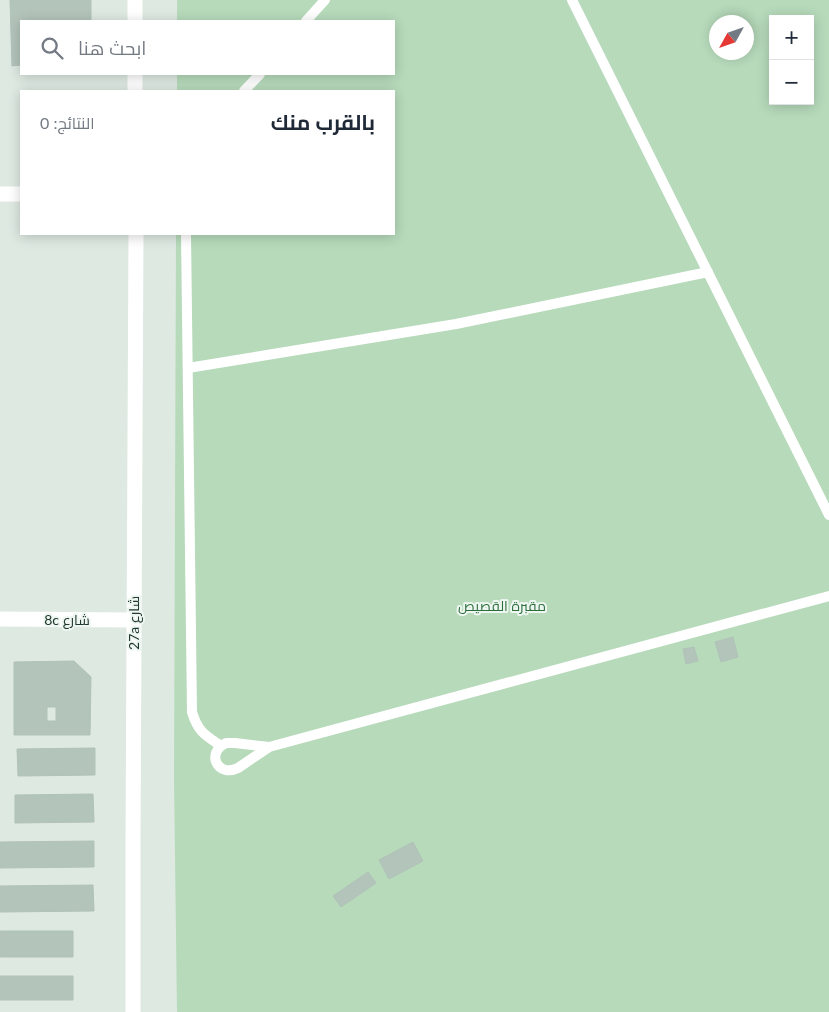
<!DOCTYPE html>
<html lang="ar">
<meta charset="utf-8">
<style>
body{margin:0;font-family:Lato,Cairo,sans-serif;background:#f6f6f7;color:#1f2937;direction:rtl}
.controls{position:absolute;right:15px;top:15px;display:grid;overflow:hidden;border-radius:0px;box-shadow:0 2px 12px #0003}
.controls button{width:45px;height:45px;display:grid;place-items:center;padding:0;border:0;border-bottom:1px solid #e0e1e3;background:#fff;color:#1f2937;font:25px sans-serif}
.compass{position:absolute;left:709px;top:15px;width:45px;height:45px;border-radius:50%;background:#fff;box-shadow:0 2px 12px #0003;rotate:230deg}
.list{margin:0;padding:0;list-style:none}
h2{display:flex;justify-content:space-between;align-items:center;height:65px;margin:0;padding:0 20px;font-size:21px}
h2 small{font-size:16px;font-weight:400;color:#747a83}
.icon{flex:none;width:28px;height:28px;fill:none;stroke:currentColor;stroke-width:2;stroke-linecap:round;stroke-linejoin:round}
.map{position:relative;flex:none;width:829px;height:1012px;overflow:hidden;direction:ltr}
.search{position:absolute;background:#fff;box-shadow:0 2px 12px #0003;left:20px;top:20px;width:375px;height:55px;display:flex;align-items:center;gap:12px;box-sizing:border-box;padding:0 18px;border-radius:0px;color:#747a83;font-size:19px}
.panel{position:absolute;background:#fff;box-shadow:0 2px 12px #0003;left:20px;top:90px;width:375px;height:145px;border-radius:0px;direction:rtl}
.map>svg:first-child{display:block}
</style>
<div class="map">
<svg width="829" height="1012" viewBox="0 0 829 1012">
<rect width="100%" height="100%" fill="#dee9e2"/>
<path fill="#b7dabb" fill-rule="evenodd" d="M177 0H829V1012H177L174 779 176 234H394V91H177V74H394V21H177ZM773 19H810V101H773ZM716 22H746V52H716Z"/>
<path fill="#b3c4bb" stroke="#b1c2b8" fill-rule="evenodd" d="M10 0H91V21H21V65L12 66Z
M733 637 738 657 721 662 715 642Z
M694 647 698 661 686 664 683 649Z
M74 661 91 677 90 735H14V662ZM47 707H56V721H47Z
M95 748V775L18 776 17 749Z
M93 794 94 822 15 823V795Z
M94 841V867L0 868V842Z
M413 842 423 861 389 879 379 860Z
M368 872 376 883 341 907 333 896Z
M93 885 94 911 0 912V886Z
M0 931H73V957H0Z
M0 976H73V1000H0Z"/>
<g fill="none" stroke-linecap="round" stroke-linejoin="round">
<path stroke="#fff" stroke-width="10" d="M572 0 829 515
M306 21 325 0
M244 91 260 74
M186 234 192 712C198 732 205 735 221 746
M188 368 456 324 708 272
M226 743H235L269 747 238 768C218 778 205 753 226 743Z
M269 747 829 596"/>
<path stroke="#fff" stroke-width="15" d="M135 0V21
M135 74V91
M0 194H21
M0 619 134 620
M133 1012V842L136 234"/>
</g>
<g text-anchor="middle" stroke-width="4" stroke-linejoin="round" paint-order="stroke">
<g font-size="14" fill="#2b6d3b" stroke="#eef6f1">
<text x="502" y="611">مقبرة القصيص</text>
</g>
<g font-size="14" fill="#20382e" stroke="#eef6f1">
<text x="67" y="625">8c شارع</text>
<text transform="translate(134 623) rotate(-90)" y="5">27a شارع</text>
</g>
</g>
</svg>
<div class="controls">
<button>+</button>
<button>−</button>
</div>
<svg class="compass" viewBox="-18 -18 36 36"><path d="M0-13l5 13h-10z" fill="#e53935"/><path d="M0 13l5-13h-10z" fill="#747a83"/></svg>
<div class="search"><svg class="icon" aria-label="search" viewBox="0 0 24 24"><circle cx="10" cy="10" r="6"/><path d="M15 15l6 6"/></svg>ابحث هنا</div>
<section class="panel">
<h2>بالقرب منك<small>النتائج: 0</small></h2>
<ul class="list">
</ul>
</section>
</div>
